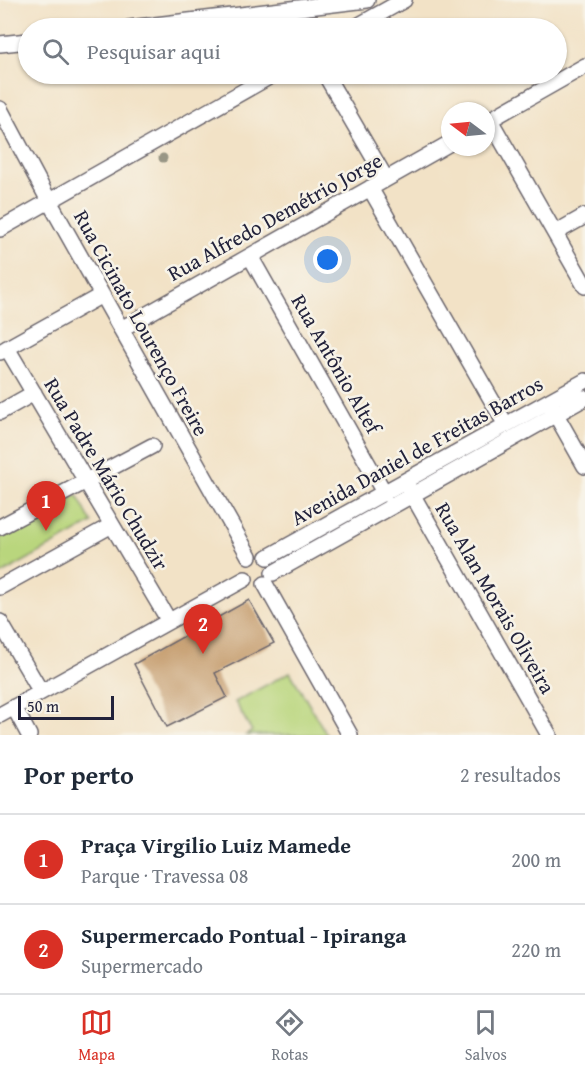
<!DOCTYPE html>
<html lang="pt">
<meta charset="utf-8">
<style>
body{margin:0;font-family:"Gentium Book Plus",serif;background:#f2f2f3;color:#1f2937}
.compass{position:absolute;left:441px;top:102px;width:54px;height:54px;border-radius:50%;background:#fff;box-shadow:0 2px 4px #0004;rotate:286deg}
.scale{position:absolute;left:18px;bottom:15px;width:96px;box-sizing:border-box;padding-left:6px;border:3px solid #22223b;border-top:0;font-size:16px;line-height:21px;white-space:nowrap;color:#22223b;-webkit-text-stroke:4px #f7f3e8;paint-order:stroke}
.you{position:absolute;left:328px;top:260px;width:21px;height:21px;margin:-15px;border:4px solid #fff;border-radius:50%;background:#1a73e8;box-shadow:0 0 0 9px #1a73e833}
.badge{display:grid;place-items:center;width:39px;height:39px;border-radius:50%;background:#d93025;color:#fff;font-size:20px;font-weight:700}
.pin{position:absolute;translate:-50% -50px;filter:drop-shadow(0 2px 3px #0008)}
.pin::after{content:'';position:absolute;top:32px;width:21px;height:18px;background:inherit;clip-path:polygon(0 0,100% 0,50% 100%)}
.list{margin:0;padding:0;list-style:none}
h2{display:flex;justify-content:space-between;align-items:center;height:78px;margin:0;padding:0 24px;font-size:26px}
h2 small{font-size:20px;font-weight:400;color:#747a83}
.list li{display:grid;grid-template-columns:39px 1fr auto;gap:18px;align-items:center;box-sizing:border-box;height:90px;padding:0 24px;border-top:2px solid #e0e1e3}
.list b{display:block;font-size:22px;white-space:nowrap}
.list p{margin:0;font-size:20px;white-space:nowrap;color:#747a83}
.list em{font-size:20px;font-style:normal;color:#747a83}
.icon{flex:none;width:33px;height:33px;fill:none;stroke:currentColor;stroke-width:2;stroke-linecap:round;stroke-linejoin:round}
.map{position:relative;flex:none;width:585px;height:735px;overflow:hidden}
.search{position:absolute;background:#fff;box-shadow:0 2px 4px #0004;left:18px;right:18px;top:18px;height:66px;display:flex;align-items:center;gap:15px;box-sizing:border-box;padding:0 21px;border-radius:33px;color:#747a83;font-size:22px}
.sheet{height:258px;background:#fff}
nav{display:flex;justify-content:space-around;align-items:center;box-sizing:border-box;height:84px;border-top:2px solid #e0e1e3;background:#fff;font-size:16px;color:#747a83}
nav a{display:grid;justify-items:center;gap:3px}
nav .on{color:#d93025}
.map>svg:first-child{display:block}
</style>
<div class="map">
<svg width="585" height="735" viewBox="0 0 585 735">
<rect width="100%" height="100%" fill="#f7f3e8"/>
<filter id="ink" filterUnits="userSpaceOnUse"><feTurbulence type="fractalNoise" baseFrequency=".0167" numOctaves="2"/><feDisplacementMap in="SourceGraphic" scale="12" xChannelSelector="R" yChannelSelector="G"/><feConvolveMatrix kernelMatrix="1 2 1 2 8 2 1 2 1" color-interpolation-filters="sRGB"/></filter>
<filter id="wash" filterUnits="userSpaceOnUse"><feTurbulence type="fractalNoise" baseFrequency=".008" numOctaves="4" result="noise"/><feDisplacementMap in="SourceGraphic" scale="24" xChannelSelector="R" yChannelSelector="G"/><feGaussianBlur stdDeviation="1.35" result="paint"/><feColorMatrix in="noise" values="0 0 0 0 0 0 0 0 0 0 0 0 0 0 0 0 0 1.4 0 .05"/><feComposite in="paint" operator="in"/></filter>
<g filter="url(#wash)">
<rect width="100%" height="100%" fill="#f2e2c6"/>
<path fill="#b9d67d" stroke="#6e7c5c" stroke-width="1.5" d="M77 495 92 523 0 575V538Z
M290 672 327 735H246L252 731 235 702Z"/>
<g id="blocks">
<path fill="#c8a174" d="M249 600 274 643 215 673 227 697 167 727 134 664Z"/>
</g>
</g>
<g filter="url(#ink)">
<use href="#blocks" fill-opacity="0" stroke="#6b656c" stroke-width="1.5"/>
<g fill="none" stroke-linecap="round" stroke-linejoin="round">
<defs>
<path id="minor" d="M129 28 367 0
M354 28 404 0
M0 44 28 41
M325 74 386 179
M0 109 49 201 249 556
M490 120 585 286
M486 122 585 66
M370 188 506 425
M0 229 274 74
M555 233 585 216
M250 256 385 494
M121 329 450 143
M7 348 169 621
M0 352 102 295
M551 406 585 466
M0 412 34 393
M408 487 549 735
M0 527 152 446
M268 557 585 381
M273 573 585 398
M265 584 350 735
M0 587 112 525
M0 622 41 692
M14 707 29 735
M0 715 245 579"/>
</defs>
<use href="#minor" stroke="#6b656c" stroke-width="18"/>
<use href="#minor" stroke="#fff" stroke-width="15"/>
</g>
<circle fill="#989685" cx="163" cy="158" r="4.5"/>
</g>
<g text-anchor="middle" stroke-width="5" stroke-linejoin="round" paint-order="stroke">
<g font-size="21" fill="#22223b" stroke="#f7f3e8">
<text transform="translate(275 217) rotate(-29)" y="7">Rua Alfredo Demétrio Jorge</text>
<text transform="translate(141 323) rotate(61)" y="7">Rua Cicinato Lourenço Freire</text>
<text transform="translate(336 364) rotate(60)" y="7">Rua Antônio Altef</text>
<text transform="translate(417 451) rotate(-29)" y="7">Avenida Daniel de Freitas Barros</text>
<text transform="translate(106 474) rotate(59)" y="7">Rua Padre Mário Chudzir</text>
<text transform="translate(495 598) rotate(60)" y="7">Rua Alan Morais Oliveira</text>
</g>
</g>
</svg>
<svg class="compass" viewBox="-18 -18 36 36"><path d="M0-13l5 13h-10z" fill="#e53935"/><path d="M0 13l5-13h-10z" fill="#747a83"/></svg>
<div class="scale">50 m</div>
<div class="you"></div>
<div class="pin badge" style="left:46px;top:531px">1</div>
<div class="pin badge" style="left:203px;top:654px">2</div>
<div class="search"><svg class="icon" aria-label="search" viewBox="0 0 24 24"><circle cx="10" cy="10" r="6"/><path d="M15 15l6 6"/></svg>Pesquisar aqui</div>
</div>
<section class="sheet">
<h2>Por perto<small>2 resultados</small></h2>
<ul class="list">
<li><span class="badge">1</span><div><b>Praça Virgilio Luiz Mamede</b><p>Parque · Travessa 08</p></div><em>200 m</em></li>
<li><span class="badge">2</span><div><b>Supermercado Pontual - Ipiranga</b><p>Supermercado</p></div><em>220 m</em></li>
</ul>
</section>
<nav>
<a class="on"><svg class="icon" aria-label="map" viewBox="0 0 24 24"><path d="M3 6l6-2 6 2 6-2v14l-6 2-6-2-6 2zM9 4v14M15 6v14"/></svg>Mapa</a>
<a><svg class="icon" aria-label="directions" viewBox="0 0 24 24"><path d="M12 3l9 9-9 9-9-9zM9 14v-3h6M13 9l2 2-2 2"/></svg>Rotas</a>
<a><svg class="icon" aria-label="saved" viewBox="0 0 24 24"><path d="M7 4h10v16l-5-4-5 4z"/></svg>Salvos</a>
</nav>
